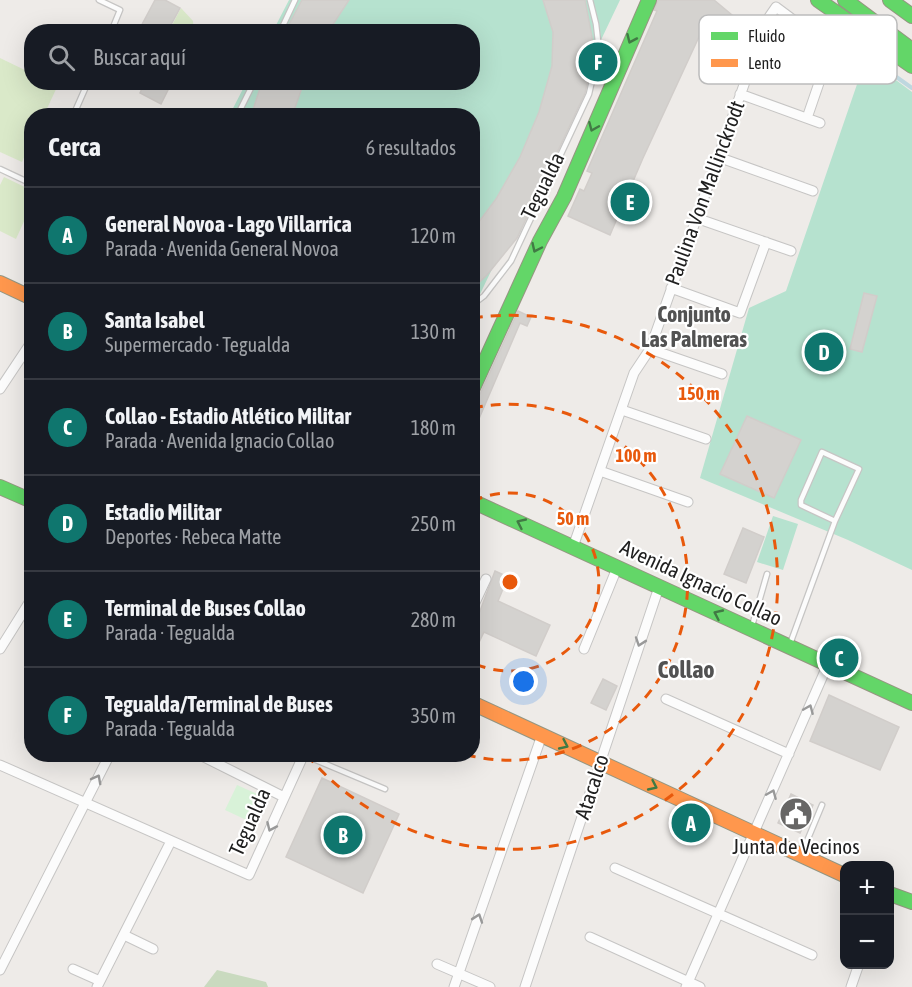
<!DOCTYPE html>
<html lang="es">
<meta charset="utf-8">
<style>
body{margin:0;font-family:"Asap Condensed",sans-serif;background:#242831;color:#f1f3f6}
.controls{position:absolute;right:18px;bottom:18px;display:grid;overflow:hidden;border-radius:12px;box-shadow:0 6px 24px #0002}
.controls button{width:54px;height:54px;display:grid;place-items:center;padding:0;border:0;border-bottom:2px solid #363941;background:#171b24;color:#f1f3f6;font:30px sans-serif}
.you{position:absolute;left:524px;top:682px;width:21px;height:21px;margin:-15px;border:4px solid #fff;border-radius:50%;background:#1a73e8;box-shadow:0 0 0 9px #1a73e833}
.badge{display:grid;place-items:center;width:39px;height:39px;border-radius:50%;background:#0f766e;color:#fff;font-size:20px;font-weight:700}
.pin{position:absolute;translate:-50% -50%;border:3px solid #fff;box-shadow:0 2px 6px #0006}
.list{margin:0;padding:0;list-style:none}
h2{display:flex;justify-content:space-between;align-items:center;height:78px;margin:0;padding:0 24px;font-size:26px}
h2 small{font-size:20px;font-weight:400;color:#9ea1a6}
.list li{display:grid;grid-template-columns:39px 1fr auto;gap:18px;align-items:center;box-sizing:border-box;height:96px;padding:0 24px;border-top:2px solid #363941}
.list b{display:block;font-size:22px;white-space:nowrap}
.list p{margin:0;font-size:20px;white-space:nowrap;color:#9ea1a6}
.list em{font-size:20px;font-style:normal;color:#9ea1a6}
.icon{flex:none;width:33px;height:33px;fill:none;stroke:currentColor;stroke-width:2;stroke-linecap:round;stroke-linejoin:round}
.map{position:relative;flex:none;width:912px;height:987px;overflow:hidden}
.search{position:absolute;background:#171b24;box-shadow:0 6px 24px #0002;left:24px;top:24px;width:456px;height:66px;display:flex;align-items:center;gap:15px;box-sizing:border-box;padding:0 21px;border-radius:24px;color:#9ea1a6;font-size:22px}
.panel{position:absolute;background:#171b24;box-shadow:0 6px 24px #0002;left:24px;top:108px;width:456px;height:654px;border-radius:24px}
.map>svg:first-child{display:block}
</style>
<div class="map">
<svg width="912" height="987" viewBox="0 0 912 987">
<rect width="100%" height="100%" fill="#eeebe8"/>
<path fill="#dae9c9" d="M181 8 193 21 194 31H169Z
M0 58 31 73 32 82 52 83 58 85 44 115 32 116 31 141 22 162 0 152Z
M4 177 31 190V206L16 239 0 231V185Z"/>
<path fill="#c9dabf" d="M217 970 266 982 268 987H204Z"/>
<path fill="#d8f2d8" d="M237 785 266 798 255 824 225 810Z"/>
<path fill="#b6e2cf" d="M289 0H620L473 309 472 116H229L246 83 472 82V32L273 31Z
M869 60 912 92V570L848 540 700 478 749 308 786 291 865 61Z
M773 516 798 524 783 570 757 562Z"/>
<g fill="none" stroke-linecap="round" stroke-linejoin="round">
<path stroke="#bed7df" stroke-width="4" d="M874 56 881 66 912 88"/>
</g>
<path fill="#d4d2cf" stroke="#d1cdca" stroke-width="1.5" d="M155 0H165L180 8 167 32H138Z
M302 0H349L328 32H285Z
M543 0H585L593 42V57L585 93 517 238 487 275 472 289V231L496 199 520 157 539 112 552 66 553 32Z
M658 0H714L732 15 724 35 704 26 643 158 610 235 568 216 580 189 584 191 592 173 587 171 657 11 654 10Z
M145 82H172L161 104 140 93Z
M262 82H304L292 116H251Z
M864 293 877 296 862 352 850 349Z
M518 311 531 317 527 326 520 323 472 435V402L480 394Z
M747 416 801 440 774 498 720 474Z
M743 528 764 537 746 583 724 574Z
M495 571 508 577 498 601 550 625 536 656 484 632 472 657V617L477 619Z
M603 679 617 686 606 710 591 703Z
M829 695 899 727 880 770 810 741Z
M322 778 399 814 363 893 286 857Z
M791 794 813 805 800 833 778 823Z"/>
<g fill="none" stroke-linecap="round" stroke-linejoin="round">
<defs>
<path id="lane" d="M99 0 120 10 111 32
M280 32 295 0
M73 116 88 82
M237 116 254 82
M0 169 32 184
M472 305 484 296 511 261 589 94 599 50 596 24 590 0
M752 626 767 574
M790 644 835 521 859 469 822 452 801 500V505L835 521
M304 755 385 789
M802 853 822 805"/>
<path id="street" d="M740 94 820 123
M718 157 813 191
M696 218 791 251
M671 288 740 313 766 242
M650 349 722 374
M0 389 32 341
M622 410 706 439
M600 471 688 502
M573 547 634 373 650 349 767 20 776 7 831 48 807 118
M472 609 486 579
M0 649 32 598
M584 649 617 568
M666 699 789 754
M198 754 284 797
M0 765 249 875 304 754
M615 868 812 955
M124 935 153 949
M590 937 700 987
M437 964 490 987
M73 969 100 981
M0 970 110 754
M97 987 171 841
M454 987 542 735
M525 987 659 587
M686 987 828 664
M851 987 859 964"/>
<path id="fast" d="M818 0 912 66
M845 0 912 50
M890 0 912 16
M472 390 540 241 564 197 649 0
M0 487 32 501
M472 501 912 703
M890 894 912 902"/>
<path id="slow" d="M0 283 32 298
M472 703 844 875"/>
</defs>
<use href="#lane" stroke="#c6c5c4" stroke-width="7"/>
<use href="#street" stroke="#c6c5c4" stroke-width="11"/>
<use href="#fast" stroke="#959681" stroke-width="16"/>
<use href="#slow" stroke="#959681" stroke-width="16"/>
<use href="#lane" stroke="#fcfcfc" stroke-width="4.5"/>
<use href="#street" stroke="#fcfcfc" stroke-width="9"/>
<use href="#fast" stroke="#63d668" stroke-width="14"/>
<use href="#slow" stroke="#ff974d" stroke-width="14"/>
</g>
<defs><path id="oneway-chevron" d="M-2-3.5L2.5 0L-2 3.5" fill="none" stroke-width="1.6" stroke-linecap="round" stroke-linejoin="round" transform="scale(1.5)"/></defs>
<g stroke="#417a44">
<use href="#oneway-chevron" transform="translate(631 39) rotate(114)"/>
<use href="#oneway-chevron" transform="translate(593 127) rotate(113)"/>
<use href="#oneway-chevron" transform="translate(536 248) rotate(115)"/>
<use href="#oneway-chevron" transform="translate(521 523) rotate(-155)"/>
<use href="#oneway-chevron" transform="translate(718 614) rotate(-155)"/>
<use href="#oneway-chevron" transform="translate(564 745) rotate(25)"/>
<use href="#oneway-chevron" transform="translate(653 786) rotate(25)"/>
</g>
<g stroke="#999">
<use href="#oneway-chevron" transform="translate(640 642) rotate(109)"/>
<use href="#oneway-chevron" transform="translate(809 709) rotate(-67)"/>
<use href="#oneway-chevron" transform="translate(97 779) rotate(-62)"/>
<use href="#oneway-chevron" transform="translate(772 794) rotate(-67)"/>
<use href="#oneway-chevron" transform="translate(271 827) rotate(114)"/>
<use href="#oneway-chevron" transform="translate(478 918) rotate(-71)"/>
</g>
<g fill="none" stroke="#e8590c" stroke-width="3" stroke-dasharray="10 8">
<path d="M473 501A89 89 0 1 1 473 663"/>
<path d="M473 408A178 178 0 1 1 467 755"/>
<path d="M473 318A267 267 0 1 1 307 755"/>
</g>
<defs>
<symbol id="civic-disc" viewBox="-11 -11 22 22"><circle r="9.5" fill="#676665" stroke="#fff"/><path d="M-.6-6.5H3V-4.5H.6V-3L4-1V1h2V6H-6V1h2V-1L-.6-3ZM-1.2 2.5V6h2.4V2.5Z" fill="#fff"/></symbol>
</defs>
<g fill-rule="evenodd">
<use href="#civic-disc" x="777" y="795" width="38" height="38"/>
</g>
<g text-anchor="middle" stroke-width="4.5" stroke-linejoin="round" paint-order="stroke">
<g font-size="21" fill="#1f1f1f" stroke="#fff">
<text transform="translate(543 186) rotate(-64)" y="7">Tegualda</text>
<text transform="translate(705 193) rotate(-70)" y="7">Paulina Von Mallinckrodt</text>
<text transform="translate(701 583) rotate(25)" y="7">Avenida Ignacio Collao</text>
<text transform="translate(592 787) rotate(-72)" y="7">Atacalco</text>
<text transform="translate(250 822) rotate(-66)" y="7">Tegualda</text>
</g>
<g font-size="21" fill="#1f1f1f" stroke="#fff">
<text x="796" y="854">Junta de Vecinos</text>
</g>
<g font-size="22" font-weight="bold" fill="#525252" stroke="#fff">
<text x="694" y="322">Conjunto<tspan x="694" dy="25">Las Palmeras</tspan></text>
</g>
<g font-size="24" font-weight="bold" fill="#525252" stroke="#fff">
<text x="686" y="678">Collao</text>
</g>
</g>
<rect x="699" y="15" width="198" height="69" rx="9" fill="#fff" stroke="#bcbcbc" stroke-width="1.5"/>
<rect x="711" y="32" width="27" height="8" fill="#63d668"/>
<rect x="711" y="59" width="27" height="8" fill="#ff974d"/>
<g font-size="16" fill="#1f1f1f">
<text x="748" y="42">Fluido</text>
<text x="748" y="69">Lento</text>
</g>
<circle cx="510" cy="582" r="9" fill="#e8590c" stroke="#fff" stroke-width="3"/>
<g font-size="18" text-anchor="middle" font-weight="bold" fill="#e8590c" stroke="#fff" stroke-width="4.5" stroke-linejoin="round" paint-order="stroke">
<text x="699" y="400">150 m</text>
<text x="636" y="462">100 m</text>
<text x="573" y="525">50 m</text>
</g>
</svg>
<div class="controls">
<button>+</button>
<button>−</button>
</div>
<div class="you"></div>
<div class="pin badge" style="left:691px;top:823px">A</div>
<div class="pin badge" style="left:343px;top:835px">B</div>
<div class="pin badge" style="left:839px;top:658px">C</div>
<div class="pin badge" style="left:824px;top:352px">D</div>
<div class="pin badge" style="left:630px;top:202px">E</div>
<div class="pin badge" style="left:598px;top:62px">F</div>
<div class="search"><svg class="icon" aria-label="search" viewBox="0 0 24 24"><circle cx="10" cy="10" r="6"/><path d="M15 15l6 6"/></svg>Buscar aquí</div>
<section class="panel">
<h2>Cerca<small>6 resultados</small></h2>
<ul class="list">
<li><span class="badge">A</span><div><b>General Novoa - Lago Villarrica</b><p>Parada · Avenida General Novoa</p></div><em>120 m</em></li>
<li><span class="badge">B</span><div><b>Santa Isabel</b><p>Supermercado · Tegualda</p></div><em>130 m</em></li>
<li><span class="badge">C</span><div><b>Collao - Estadio Atlético Militar</b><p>Parada · Avenida Ignacio Collao</p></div><em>180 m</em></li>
<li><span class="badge">D</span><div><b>Estadio Militar</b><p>Deportes · Rebeca Matte</p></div><em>250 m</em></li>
<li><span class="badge">E</span><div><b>Terminal de Buses Collao</b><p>Parada · Tegualda</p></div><em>280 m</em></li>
<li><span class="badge">F</span><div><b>Tegualda/Terminal de Buses</b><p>Parada · Tegualda</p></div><em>350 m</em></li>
</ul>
</section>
</div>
